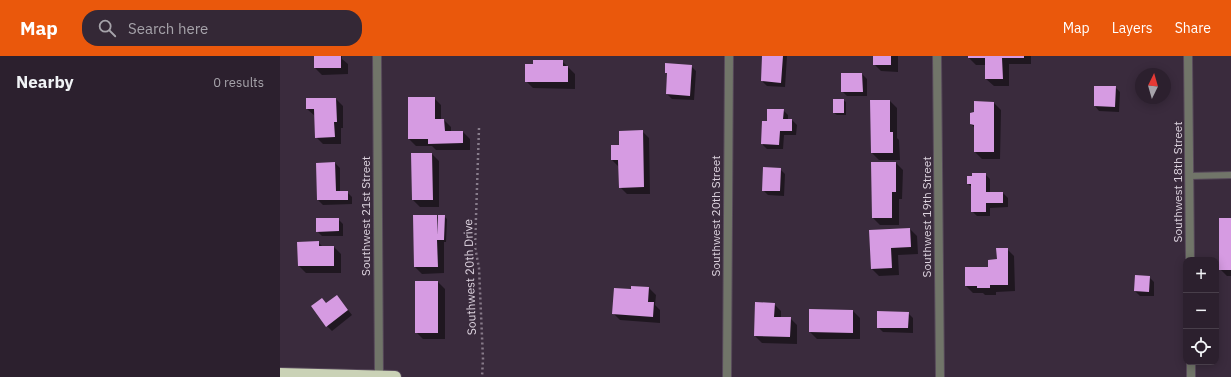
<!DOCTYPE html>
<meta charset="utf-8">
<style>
body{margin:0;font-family:"IBM Plex Sans",sans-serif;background:#342836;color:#f1f3f6}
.controls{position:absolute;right:12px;bottom:12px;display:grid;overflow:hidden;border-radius:8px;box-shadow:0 2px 10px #0003}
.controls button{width:36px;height:36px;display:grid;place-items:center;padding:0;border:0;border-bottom:1px solid #483e4a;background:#2c202e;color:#f1f3f6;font:20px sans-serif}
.compass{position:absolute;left:855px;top:12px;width:36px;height:36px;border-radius:50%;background:#2c202e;box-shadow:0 2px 10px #0003;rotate:5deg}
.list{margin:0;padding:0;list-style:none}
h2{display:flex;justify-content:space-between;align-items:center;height:52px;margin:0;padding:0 16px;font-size:17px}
h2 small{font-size:13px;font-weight:400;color:#a6a3aa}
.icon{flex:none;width:22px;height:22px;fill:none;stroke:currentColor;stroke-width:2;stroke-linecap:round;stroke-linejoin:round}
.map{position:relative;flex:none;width:951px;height:321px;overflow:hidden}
header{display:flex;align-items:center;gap:24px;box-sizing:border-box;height:56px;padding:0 20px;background:#ea580c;color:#fff}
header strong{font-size:19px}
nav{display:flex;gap:22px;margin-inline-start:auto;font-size:14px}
.search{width:280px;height:36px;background:#342836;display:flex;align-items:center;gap:10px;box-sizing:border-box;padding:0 14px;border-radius:16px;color:#a6a3aa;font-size:15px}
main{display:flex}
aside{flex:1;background:#2c202e}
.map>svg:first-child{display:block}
</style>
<header>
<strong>Map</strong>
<div class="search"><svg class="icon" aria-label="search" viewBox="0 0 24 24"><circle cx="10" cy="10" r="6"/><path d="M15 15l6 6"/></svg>Search here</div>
<nav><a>Map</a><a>Layers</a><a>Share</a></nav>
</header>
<main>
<aside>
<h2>Nearby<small>0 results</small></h2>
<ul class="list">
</ul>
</aside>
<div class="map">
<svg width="951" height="321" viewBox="0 0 951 321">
<rect width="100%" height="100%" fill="#3a2b3d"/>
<path fill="#0007" d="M35 0H62V3L68 8V18L42 19 35 12Z
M483 0H507L505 31 487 30 482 25Z
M594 0H618V16L601 15 594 8Z
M689 0H751V8H729V30H714L706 23V9H696L689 2Z
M282 5 295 18V33L253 32 246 25Z
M411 10 416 15 414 44 392 43 387 38 388 19 386 16Z
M562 18H582L587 23V40H567L562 35Z
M835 31 840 36 839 56 819 55 815 50Z
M154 42 161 49V64H164L171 71V76H183L190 83V94H156L152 90H136L129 83Z
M56 43 63 50V72H61V88H43L36 81 35 60 27 53Z
M563 44 566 46V59H557L554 57Z
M610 45 617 52V82L619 84 620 104H599L592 97Z
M714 47 721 54 720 103H702L695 96V72L691 68Z
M503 54 508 59V64H512L517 69 516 79H504L503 93H487L482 88 488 66Z
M362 75 369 82 370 138H347L340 131 339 111 332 104V90H340Z
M152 98 159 105V151H140L133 144Z
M55 107 60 112V136H67L72 141V148L43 149 38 144Z
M616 107 623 114 622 143H619V169H600L593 162Z
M500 113 505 118 504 140 488 139 483 134Z
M705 118 710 123V137H723L728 142V151L710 152V160H697L692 155V131L688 128Z
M157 160 159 163 164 160 167 163 166 186H164V217L142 218 135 211Z
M58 163 63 168V180H42L37 175Z
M951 163V220H947L940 213Z
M630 173 637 180 638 198 618 199 619 219 599 220 592 213 590 175Z
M38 186 43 191H54L61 198V217H26L19 210Z
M727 193 734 200 735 235 716 236V239H705L703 237H693L686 230 718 204Z
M869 221 874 226V240H860L855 235Z
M158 226 165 233V283H143L136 276Z
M369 232 376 239 375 249 380 254V267L340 264 333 257 352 234Z
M57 240 72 259 52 275 47 270Z
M494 248 501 255V262H510L517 269V288L482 287 475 280Z
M573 255 580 262V283H537L530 276Z
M628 257 633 262V277L603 276 598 271Z"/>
<path fill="#d69be2" d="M34 0H61V12H34Z
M482 0H503L501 27 481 25Z
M593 0H611V9H593Z
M688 0H744V2H722L723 23H705V2H688Z
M253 4H283V10H288V26H245V8H253Z
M385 7 412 9 410 40 386 38 387 17H385Z
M561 17H582L583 36H561Z
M814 30H836L835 51 814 50Z
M128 41H155V63H164L165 75H183V87L148 88V83H128Z
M26 42H56L57 66H54L55 81 35 82 34 53H26Z
M553 43H564V57H553Z
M590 44H610V76H613V97H591Z
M694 45 714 46V96H694V69L690 68V57L694 56Z
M487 53H504L503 63H512V75H500L499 89 481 88 482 65H487Z
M363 74 364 131 339 132 338 104H331V89H339V75Z
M131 97H152L153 144H132Z
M55 106 56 135H68V144H37L36 107Z
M591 106H616V136H612V162H592Z
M483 111 501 112 500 135H482Z
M692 117H706V136H723V147H706V156H691V128H687V120H692Z
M133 159H157L158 179V159H165L164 184H157L158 211H134Z
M36 162H59V175L36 176Z
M939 162H951V214H939Z
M630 172 631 191 611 192 612 212 591 213 589 174Z
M39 185V190H54V210H18L17 186Z
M716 192H728V229H710V232H697V230H685V211H708V204L717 203Z
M855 219 870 220 869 236 854 235Z
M135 225H158V277H135Z
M351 230 369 231 368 246H374L373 261 332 258 334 232 351 233Z
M57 239 68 254 46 271 31 250 42 242 46 247Z
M475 246 495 247 494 261H511L510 281 474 280Z
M529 253 573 254V277L529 276Z
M597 255 629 256 628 272H597Z"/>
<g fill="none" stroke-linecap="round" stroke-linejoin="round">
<defs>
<path id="lane" d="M910 120 951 119"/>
<path id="street" d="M97 0 99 321
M657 0 660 321
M908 0 910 204
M911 306V321
M447 321 449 0"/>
<path id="highway" d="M0 318 115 321"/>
</defs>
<use href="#lane" stroke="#57495a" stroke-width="8"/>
<use href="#street" stroke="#57495a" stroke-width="10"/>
<use href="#highway" stroke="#57495a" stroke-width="14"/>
<path stroke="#877b8a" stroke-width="2.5" stroke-dasharray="2 3" stroke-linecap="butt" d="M199 72 195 191 199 212 203 303 202 321"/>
<use href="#lane" stroke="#717569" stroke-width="6"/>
<use href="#street" stroke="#717569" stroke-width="8"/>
<use href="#highway" stroke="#cad2b6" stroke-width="12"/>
</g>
<g text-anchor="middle" stroke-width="4" stroke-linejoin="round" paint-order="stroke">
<g font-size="12" fill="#dcd2de" stroke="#3a2b3d">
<text transform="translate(898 126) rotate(-90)" y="4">Southwest 18th Street</text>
<text transform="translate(86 160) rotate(-90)" y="4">Southwest 21st Street</text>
<text transform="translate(436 160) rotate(-90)" y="4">Southwest 20th Street</text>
<text transform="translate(647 161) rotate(-90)" y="4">Southwest 19th Street</text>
<text transform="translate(190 221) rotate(-92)" y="4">Southwest 20th Drive</text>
</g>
</g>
</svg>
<div class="controls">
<button>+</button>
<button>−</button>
<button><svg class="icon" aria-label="locate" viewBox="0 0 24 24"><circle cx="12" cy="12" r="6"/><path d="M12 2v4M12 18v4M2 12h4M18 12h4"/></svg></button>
</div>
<svg class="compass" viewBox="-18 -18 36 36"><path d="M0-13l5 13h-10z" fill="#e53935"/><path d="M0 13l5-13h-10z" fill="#a6a3aa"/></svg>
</div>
</main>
